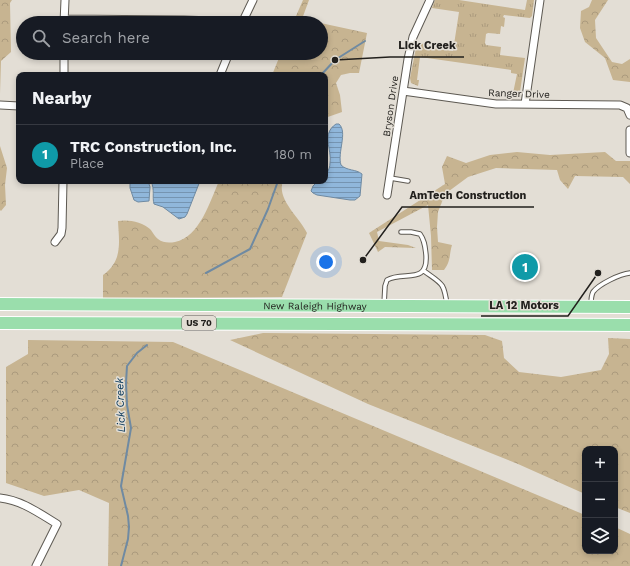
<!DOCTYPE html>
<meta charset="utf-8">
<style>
body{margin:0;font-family:"Work Sans",sans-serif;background:#20242c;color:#f1f3f6}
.controls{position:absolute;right:12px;bottom:12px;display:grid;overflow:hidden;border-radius:8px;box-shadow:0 2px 6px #0003}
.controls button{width:36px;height:36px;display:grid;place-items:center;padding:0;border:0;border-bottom:1px solid #363941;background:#171b24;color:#f1f3f6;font:20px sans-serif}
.you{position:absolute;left:326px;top:262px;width:14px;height:14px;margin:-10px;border:3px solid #fff;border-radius:50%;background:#1a73e8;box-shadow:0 0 0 6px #1a73e833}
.badge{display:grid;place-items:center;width:26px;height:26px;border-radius:50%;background:#d93025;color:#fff;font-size:13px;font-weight:700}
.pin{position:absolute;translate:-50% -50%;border:2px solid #fff;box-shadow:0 1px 4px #0006}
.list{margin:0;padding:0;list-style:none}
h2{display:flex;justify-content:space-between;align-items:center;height:52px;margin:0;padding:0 16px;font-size:17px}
h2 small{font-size:13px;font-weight:400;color:#9ea1a6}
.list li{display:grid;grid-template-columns:26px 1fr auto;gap:12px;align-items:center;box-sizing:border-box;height:60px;padding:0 16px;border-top:1px solid #363941}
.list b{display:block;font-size:15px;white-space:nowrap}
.list p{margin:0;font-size:13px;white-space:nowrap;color:#9ea1a6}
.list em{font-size:13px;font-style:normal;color:#9ea1a6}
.icon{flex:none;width:22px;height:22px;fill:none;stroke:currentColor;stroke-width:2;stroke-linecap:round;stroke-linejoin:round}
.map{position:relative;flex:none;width:630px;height:566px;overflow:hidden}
.search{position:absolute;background:#171b24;box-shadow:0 2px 6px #0003;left:16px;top:16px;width:312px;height:44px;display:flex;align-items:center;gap:10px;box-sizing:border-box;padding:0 14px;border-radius:22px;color:#9ea1a6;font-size:15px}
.panel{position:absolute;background:#171b24;box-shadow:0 2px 6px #0003;left:16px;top:72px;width:312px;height:112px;border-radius:8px}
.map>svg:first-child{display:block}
</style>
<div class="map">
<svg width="630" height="566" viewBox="0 0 630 566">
<defs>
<pattern id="grass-tufts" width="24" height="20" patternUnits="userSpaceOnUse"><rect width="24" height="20" fill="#c7b491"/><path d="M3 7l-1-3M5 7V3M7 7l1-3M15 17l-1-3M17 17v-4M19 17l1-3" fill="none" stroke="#ab9a7d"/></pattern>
<pattern id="forest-crowns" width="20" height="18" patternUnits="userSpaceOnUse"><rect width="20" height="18" fill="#c7b491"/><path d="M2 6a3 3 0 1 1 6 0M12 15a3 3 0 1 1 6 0" fill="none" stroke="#ab9a7d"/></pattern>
<pattern id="water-rules" width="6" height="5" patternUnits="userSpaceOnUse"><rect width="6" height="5" fill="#90b7db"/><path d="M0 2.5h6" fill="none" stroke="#7594b1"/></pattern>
</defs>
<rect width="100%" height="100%" fill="#e3ded5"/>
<path fill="url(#grass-tufts)" d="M435 0H459L525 10 527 0H534L532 16 530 18 504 15 503 17 505 18 504 27 501 26 500 34 488 33 486 34 485 43 486 45 501 47 500 55 525 58 520 92 517 97 512 98 517 74 511 73V70L420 57 417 80H419L418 86 411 83 410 78 417 43 431 45V48L453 51 459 12 432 8Z"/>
<path fill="url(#forest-crowns)" d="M0 0H12L10 3 11 52 1 61 0 94Z
M303 0H309L302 19 367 33 359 73H350L341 75 336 83 340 95 342 112 325 118V75H272L281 53H321V23H293Z
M592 0H608L595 20 596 38 612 62 622 64 630 59V82L613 80 605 58 585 42 580 28 581 11 589 7Z
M0 146 7 168 5 185 6 205 1 211 0 210Z
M517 152 550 155 605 152 616 161H630V184L623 177 575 176 568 189 560 180 557 170 496 168 468 177 445 194 438 212 437 227 438 242 452 245C449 255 451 261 444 270H432L431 236 428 205 377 232 379 241 408 245 416 248 385 247 378 252 369 233 445 184 442 167 447 156 466 163 490 155Z
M219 181H283C276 199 300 218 307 233L282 297 103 298V275C123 261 119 242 118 221 128 219 143 222 150 229 153 232 154 236 158 239 163 243 169 243 175 242 200 237 210 201 219 181Z
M263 333 485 335 502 341 504 358 519 372 561 377 601 370 609 354 608 338 630 339V513L615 507V449H585V494L518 464 368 404 230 340Z
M28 340 173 342 585 515V551H615V527L630 534V566H108L109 503 79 490 44 496 6 483V367L28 354Z"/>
<path fill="url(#water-rules)" stroke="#6f8aa2" d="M336 124H339C348 132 337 153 341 165 347 171 356 169 362 174L360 196 355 200H350L317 195 313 193 311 191 313 186 318 181H325C325 173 330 171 330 163 332 149 321 134 336 124Z
M130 181H148L150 187 149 201 138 202 134 200 130 188Z
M151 181H200L187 214 185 217 179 219 163 207 154 204C152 197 155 190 151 181Z"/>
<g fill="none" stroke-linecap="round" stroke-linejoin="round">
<path stroke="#6f8aa2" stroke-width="2" d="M321 75 335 60 365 41
M206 273 250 249 268 209 278 181
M121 566 128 539 129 527 128 516 121 486 131 428 127 405 126 383 127 366 137 353 147 345"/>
<defs>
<path id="lane" d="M390 178 408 181
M424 271C442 284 444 282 447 305
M384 305 385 286 387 280C403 270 428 286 426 255 425 247 425 241 420 234L411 232H401
M591 305C591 300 591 296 593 292 599 284 620 274 630 273"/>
<path id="street" d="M64 19 184 20 213 21 222 23
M64 23 65 0
M242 23 253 0
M64 75V53
M220 75 229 53
M403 91 496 104 620 105 627 108 630 115
M525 104 540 0
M0 105 19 106
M630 153V130
M387 195 408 59 413 37 430 0
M55 242 61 234 62 228 63 181
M0 498C21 500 39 513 57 524L36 566"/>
<g id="highway">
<path id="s1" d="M0 304 630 307"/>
<path d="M0 323 630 325"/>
</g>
</defs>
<use href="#lane" stroke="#5d5952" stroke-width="5.5"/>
<use href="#street" stroke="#5d5952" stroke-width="9"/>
<use href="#highway" stroke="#fff" stroke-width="14"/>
<use href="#lane" stroke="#fff" stroke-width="3.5"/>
<use href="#street" stroke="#fff" stroke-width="7"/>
<use href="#highway" stroke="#9adeac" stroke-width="12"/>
</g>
<g text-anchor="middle" stroke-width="3" stroke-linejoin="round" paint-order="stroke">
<rect fill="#e3ded5" stroke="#5c5954" stroke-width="1" x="182" y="316" width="34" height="14" rx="3"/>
<g font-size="9" font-weight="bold" fill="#22201d">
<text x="199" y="326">US 70</text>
</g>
<g font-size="10" fill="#22201d" stroke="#e3ded5">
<text transform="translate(519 93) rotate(2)" y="4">Ranger Drive</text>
<text transform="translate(390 106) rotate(-82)" y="4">Bryson Drive</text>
<text dy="4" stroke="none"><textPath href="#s1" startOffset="315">New Raleigh Highway</textPath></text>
</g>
<g font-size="11" font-style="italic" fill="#063558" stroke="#e3ded5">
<text transform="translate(120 405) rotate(-92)" y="4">Lick Creek</text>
</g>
</g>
<path fill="none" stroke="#22201d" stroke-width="1.5" d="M335 60L390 57H464M363 260L402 207H534M598 273L568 316H481"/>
<g fill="#22201d" stroke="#e3ded5" stroke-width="1.5">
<circle cx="335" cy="60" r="4"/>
<circle cx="363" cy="260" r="4"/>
<circle cx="598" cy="273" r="4"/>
</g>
<g font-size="11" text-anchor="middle" font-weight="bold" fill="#22201d" stroke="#e3ded5" stroke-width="3" stroke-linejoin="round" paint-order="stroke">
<text x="427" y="49">Lick Creek</text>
<text x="468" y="199">AmTech Construction</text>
<text x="524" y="309">LA 12 Motors</text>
</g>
</svg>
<div class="controls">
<button>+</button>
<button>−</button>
<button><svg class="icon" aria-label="layers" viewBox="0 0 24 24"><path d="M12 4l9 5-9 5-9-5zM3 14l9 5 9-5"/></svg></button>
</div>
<div class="you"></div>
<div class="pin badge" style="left:525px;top:267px;background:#0f9aa8">1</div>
<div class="search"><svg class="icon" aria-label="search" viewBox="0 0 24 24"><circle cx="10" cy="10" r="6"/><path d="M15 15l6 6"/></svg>Search here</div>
<section class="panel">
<h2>Nearby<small></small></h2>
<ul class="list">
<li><span class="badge" style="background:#0f9aa8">1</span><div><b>TRC Construction, Inc.</b><p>Place</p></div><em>180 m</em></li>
</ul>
</section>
</div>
